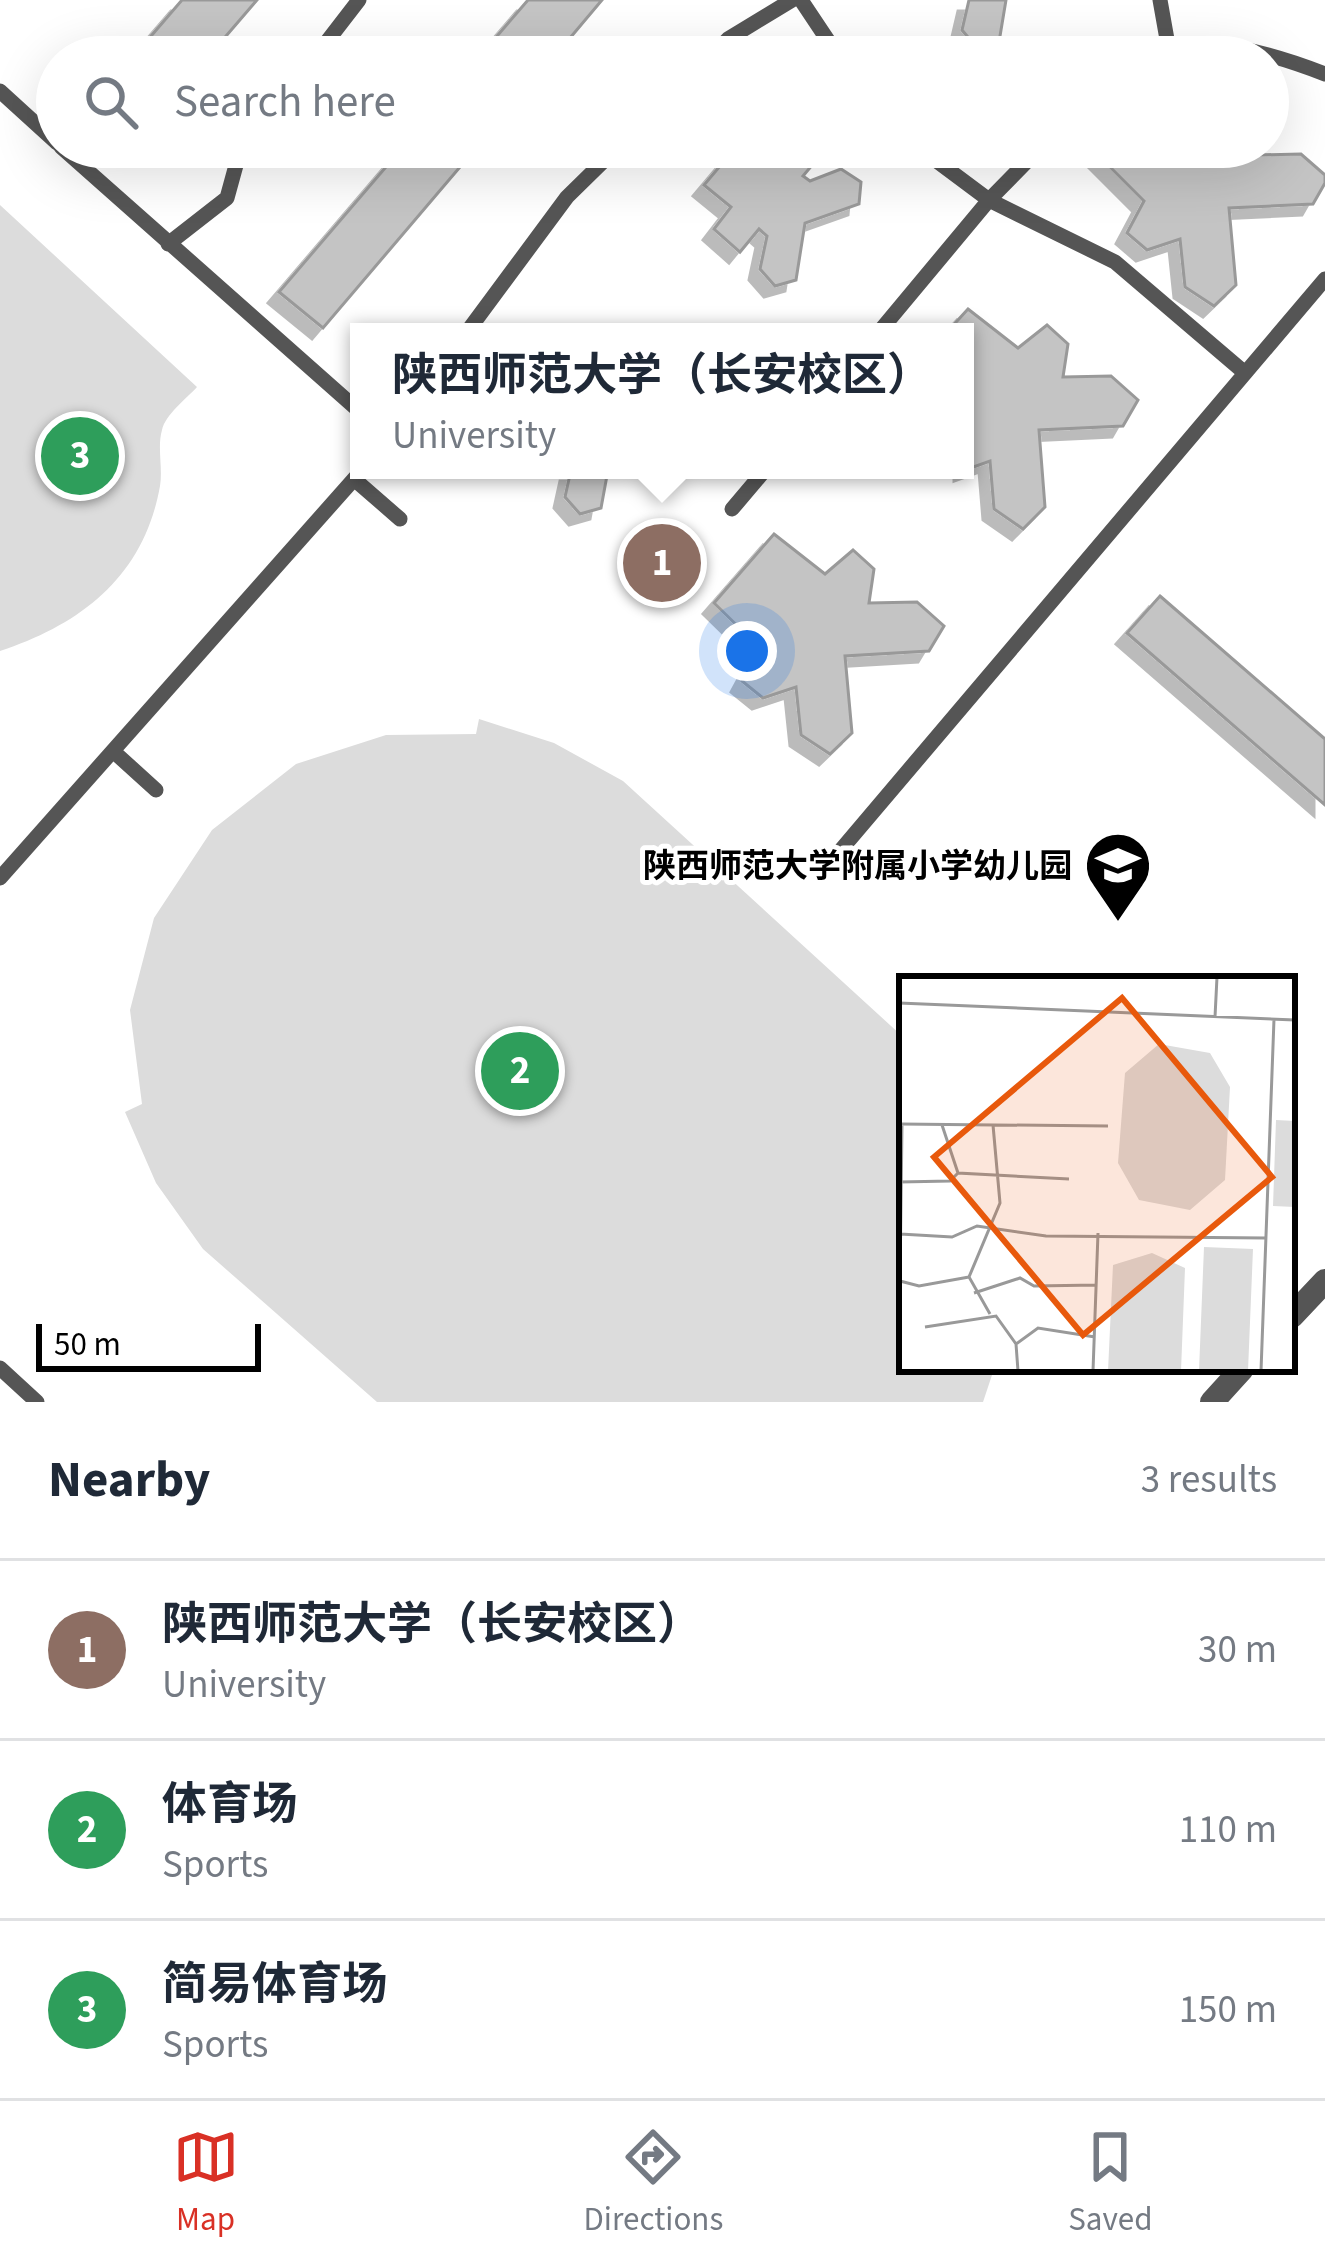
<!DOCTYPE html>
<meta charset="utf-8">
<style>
body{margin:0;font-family:"Source Sans 3","Noto Sans SC",sans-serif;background:#f2f2f3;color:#1f2937}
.scale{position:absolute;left:36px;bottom:30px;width:225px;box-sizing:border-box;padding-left:12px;border:6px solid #000;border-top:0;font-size:33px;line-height:42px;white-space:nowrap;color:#000;-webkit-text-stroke:9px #fff;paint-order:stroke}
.you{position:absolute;left:747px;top:651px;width:42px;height:42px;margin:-30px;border:9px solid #fff;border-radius:50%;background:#1a73e8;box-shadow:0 0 0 18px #1a73e833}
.badge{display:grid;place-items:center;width:78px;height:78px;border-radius:50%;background:#d93025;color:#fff;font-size:39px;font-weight:700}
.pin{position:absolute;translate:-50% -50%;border:6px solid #fff;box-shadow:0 3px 12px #0006}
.popup{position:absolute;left:350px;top:323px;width:624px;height:156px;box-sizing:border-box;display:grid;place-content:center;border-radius:0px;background:#fff;filter:drop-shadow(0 3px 9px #0005);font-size:39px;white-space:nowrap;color:#747a83}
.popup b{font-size:45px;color:#1f2937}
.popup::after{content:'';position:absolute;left:50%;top:100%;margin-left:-24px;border:24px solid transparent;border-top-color:#fff}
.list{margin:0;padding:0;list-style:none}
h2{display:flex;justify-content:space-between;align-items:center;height:156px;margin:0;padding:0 48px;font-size:51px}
h2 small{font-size:39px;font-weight:400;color:#747a83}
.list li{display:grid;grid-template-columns:78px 1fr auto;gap:36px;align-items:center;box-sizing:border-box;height:180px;padding:0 48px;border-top:3px solid #e0e1e3}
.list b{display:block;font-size:45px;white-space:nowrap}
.list p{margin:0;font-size:39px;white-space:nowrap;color:#747a83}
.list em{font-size:39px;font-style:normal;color:#747a83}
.icon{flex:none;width:66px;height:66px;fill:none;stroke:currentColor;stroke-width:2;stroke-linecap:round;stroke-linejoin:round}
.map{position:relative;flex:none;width:1325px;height:1402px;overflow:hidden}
.search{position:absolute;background:#fff;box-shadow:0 12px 48px #0002;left:36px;right:36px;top:36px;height:132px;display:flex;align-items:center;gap:30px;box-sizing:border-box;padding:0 42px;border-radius:66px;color:#747a83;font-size:45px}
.sheet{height:696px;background:#fff}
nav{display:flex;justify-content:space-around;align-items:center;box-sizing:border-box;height:168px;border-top:3px solid #e0e1e3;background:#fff;font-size:33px;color:#747a83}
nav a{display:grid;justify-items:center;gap:6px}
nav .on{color:#d93025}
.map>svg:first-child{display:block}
</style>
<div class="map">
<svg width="1325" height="1402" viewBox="0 0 1325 1402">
<defs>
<filter id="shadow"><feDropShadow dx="-11" dy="11" stdDeviation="0" flood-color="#0004"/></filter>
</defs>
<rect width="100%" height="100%" fill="#fff"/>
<path fill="#dcdcdc" d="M0 205 197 387C187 398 165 415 162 430 157 447 163 468 160 486 144 576 82 624 0 651Z
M479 719 554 743 623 781 902 1036V1369H994L983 1402H377L203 1249 156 1183 125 1112 142 1104 130 1010 154 918 212 830 296 764 386 735 476 734Z"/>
<path fill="#c4c4c4" stroke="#999" stroke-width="3" filter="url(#shadow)" d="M182 0H257L208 57H133Z
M528 0H602L554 57H479Z
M969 0H1006L999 42 977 48 962 30Z
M403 147H477L323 328 279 292Z
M736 147H769L777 154 783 147H819L824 151 803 176 810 181 841 169 861 182 859 204 805 223 796 280 775 286 760 269 767 236 759 229 740 252 714 229 731 207 704 185Z
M1106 147H1255L1254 155 1301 154 1325 175V183L1313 204 1229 208 1236 285 1214 306 1185 287 1180 239 1147 250 1127 233 1144 201 1099 156Z
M968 309 1018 348 1047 325 1068 344 1063 377 1111 376 1138 400 1123 426 1039 430 1045 507 1023 529 994 509 990 461 965 470V332H947Z
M571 470H608L601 508 580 514 565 497Z
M774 534 825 574 853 550 874 569 869 603 917 602 944 626 929 651 845 656 852 733 830 754 801 735 796 687 763 698 742 681 760 648 714 603Z
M1160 596 1325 739V805L1127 633Z"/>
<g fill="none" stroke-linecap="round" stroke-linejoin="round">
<path stroke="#555" stroke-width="15" d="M801 0 839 57
M1160 0 1168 45
M315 57 359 0
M710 57 728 39 792 0
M1150 57C1193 28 1279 56 1325 74
M0 91 57 143
M61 147 359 411
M918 147 989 200 1115 262 1245 373
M168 244 227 198 241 147
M467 332 567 197 618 147
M879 332 989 200 1041 147
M354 479 400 519
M732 509 765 470
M113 751 156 790
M823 871 1325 279
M0 878 362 470
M0 1368 37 1402"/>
<path stroke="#555" stroke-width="24" d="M1292 1316 1325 1281
M1212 1402 1242 1369"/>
</g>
<defs>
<symbol id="school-pin" viewBox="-11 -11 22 30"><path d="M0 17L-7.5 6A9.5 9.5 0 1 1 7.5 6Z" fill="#000" stroke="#fff"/><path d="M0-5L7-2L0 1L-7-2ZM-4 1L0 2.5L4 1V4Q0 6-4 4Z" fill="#fff"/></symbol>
</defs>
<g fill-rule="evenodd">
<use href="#school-pin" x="1080" y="827" width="76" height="104"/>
</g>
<g text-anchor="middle" stroke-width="10" stroke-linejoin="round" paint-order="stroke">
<g font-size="33" font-weight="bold" fill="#000" stroke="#fff" text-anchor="end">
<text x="1072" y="877">陕西师范大学附属小学幼儿园</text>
</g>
</g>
<g transform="translate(899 976)">
<rect width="396" height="396" fill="#fff"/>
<path d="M260 68 311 77 331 111 326 204 291 234 240 224 219 187 226 97ZM377 144 396 145V231L374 230ZM305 271 354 273 349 395H300ZM253 277 286 292 282 395H209L214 289Z" fill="#dcdcdc"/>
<path fill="none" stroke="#999" stroke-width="3" d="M0 27 396 44M316 41 318 1M1 148 209 150M3 148 1 305 20 310 70 301M43 149 59 197 170 203M0 206 51 205 59 197M1 258 53 261 78 250 147 260 367 262M75 317 121 302 135 310 198 309M91 338 70 301 101 227 94 149M26 351 97 340 117 368 119 395M117 368 139 352 196 361M4 395H67M194 395 199 257M362 395 375 43"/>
<path fill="#e8590c" fill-opacity="0.15" stroke="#e8590c" stroke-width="6" d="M223 22 373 201 184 359 35 181Z"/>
<rect width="396" height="396" fill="none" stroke="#000" stroke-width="6"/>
</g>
</svg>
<div class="scale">50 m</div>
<div class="you"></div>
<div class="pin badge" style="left:662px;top:563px;background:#8d6e63">1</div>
<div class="popup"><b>陕西师范大学（长安校区）</b>University</div>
<div class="pin badge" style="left:520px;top:1071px;background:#2e9e5b">2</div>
<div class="pin badge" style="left:80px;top:456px;background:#2e9e5b">3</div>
<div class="search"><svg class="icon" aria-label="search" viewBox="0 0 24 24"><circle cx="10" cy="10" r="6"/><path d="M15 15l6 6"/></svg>Search here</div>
</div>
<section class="sheet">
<h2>Nearby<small>3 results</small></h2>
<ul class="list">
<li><span class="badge" style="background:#8d6e63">1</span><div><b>陕西师范大学（长安校区）</b><p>University</p></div><em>30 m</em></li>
<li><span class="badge" style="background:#2e9e5b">2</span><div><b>体育场</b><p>Sports</p></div><em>110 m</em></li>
<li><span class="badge" style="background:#2e9e5b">3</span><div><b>简易体育场</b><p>Sports</p></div><em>150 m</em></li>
</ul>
</section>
<nav>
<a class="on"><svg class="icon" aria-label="map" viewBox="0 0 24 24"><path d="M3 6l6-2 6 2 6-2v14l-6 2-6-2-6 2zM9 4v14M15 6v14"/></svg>Map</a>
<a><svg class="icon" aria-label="directions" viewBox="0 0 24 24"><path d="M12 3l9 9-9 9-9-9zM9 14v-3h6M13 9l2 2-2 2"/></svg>Directions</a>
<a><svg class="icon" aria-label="saved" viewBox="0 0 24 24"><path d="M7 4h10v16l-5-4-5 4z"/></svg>Saved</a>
</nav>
